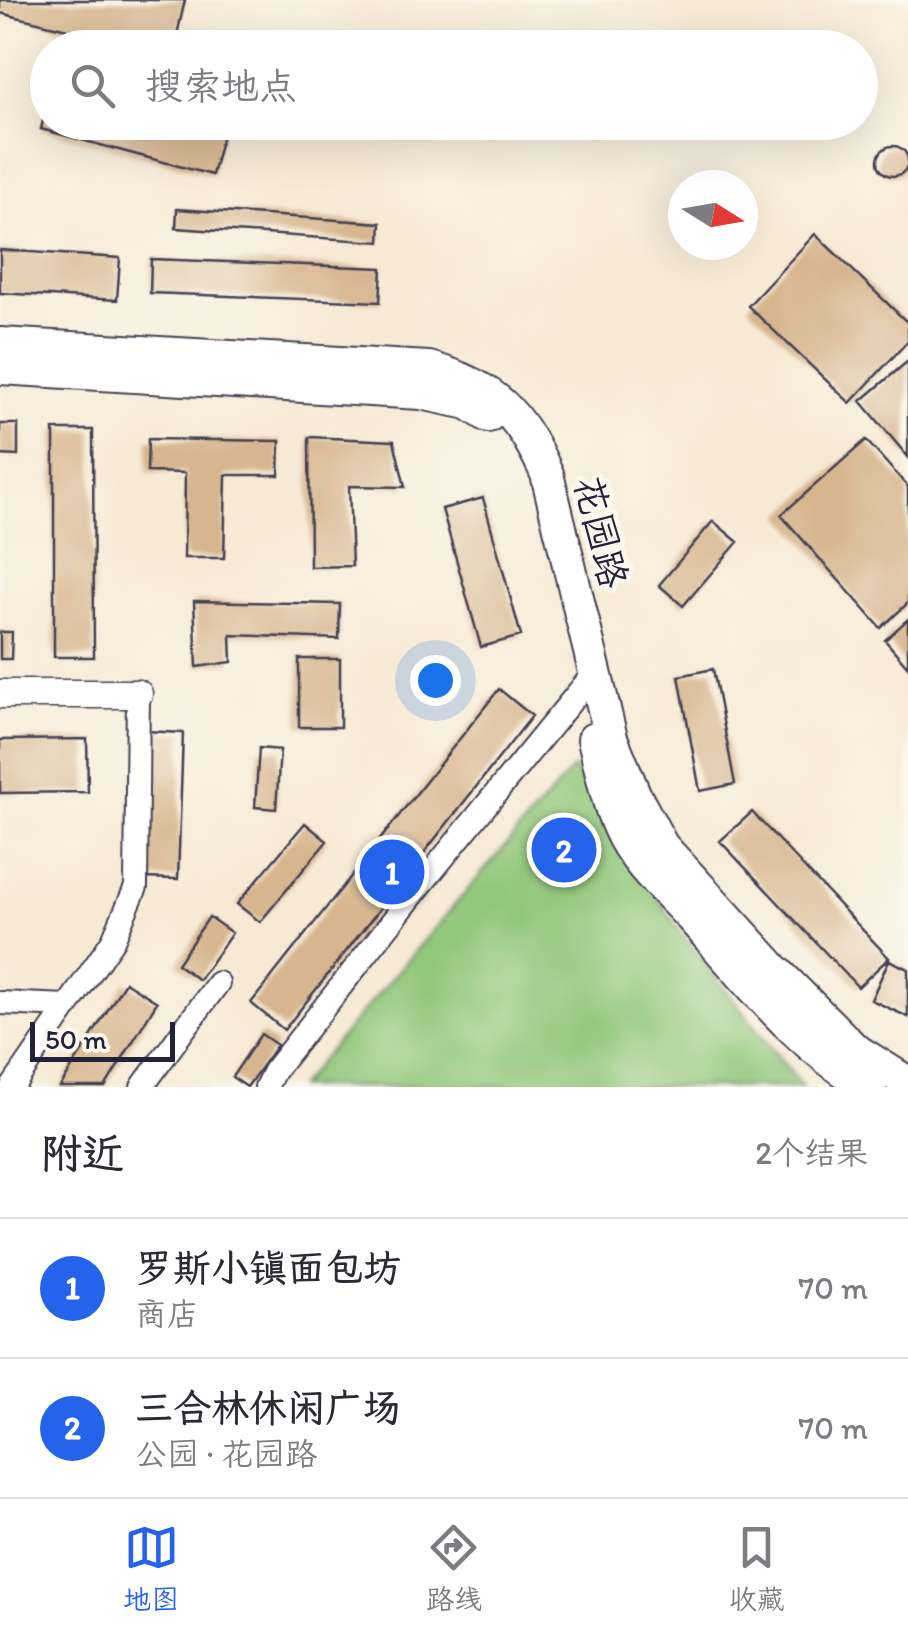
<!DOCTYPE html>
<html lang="zh">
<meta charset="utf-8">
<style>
body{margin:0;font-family:Itim,"LXGW WenKai TC",sans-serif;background:#f7f7f7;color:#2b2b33}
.compass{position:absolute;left:668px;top:170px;width:90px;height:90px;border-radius:50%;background:#fff;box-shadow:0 10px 40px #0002;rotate:101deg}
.scale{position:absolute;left:30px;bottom:25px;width:145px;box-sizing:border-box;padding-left:10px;border:5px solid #22223b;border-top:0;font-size:28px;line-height:35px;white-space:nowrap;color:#22223b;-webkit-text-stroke:8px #fbf7ec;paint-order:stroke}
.you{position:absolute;left:435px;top:680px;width:35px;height:35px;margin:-25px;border:8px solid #fff;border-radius:50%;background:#1a73e8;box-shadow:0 0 0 15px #1a73e833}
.badge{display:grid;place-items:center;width:65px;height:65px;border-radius:50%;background:#2563eb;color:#fff;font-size:32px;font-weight:700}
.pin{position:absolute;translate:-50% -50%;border:5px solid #fff;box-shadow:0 2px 10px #0006}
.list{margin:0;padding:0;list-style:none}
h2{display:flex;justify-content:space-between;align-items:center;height:130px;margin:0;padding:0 40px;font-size:42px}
h2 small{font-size:32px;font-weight:400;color:#7c7c81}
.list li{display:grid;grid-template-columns:65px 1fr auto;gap:30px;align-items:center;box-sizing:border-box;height:140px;padding:0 40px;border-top:2px solid #e1e1e2}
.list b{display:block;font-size:38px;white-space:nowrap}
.list p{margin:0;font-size:32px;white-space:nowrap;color:#7c7c81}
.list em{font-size:32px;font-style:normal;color:#7c7c81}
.icon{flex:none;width:55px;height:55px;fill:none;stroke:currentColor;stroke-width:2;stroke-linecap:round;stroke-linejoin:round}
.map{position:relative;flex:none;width:908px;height:1087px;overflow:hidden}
.search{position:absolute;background:#fff;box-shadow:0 10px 40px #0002;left:30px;right:30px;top:30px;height:110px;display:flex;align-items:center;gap:25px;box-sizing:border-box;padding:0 35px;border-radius:55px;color:#7c7c81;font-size:38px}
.sheet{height:410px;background:#fff}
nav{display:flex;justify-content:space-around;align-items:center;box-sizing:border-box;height:140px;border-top:2px solid #e1e1e2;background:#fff;font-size:28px;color:#7c7c81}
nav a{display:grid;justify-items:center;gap:5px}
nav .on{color:#2563eb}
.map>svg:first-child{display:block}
</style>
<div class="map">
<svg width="908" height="1087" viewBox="0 0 908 1087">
<rect width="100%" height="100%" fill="#fbf7ec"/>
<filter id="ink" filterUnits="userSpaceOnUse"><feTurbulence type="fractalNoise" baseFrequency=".01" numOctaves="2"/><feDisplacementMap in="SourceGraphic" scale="20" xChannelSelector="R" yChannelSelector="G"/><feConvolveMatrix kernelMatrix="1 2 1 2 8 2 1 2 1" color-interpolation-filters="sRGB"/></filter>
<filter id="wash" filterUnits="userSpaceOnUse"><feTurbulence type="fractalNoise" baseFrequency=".0048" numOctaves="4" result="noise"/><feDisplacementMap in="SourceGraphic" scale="40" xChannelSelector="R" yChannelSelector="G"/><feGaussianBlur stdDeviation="2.25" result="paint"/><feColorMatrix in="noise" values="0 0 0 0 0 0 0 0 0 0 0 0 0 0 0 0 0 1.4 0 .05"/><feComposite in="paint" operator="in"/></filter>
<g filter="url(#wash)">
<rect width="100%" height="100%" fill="#f7ead5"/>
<path fill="#91c77a" stroke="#5a745a" stroke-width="2.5" d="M573 768 681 933 802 1087H298Z"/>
<g id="blocks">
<path fill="#d7b58e" d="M0 0H185L174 48H147L0 13Z
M46 108 48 122H200L224 129 212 175 41 129Z
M878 161a15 15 0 1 1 30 0a15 15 0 1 1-30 0Z
M177 209 381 223 380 242 176 228Z
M815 234 908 323V341L850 403 748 306Z
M0 250 120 258 117 300 0 293Z
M151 259 382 268 380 302 150 293Z
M908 361V457L861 401Z
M0 424H18V456L0 455Z
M54 430H93L94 657H54Z
M309 437 394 441 405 487 349 486 352 566 310 567Z
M148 439 280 441 279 475H226L224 558H184L185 473 147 472Z
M866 440 908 487V603L881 628 781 515Z
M483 498 521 636 481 647 442 509Z
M713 521 738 542 683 606 659 585Z
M194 601 340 604 339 639 231 635 232 662 197 667Z
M908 619V667L885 640Z
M0 632H12L11 659H0Z
M299 659H340V727H299Z
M713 669 735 784 700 791 679 676Z
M499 689 532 716 284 1030 251 1003Z
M145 731 183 733 178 879 140 878Z
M87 739 88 792 0 793V740Z
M259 748 280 750 276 809 255 807Z
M752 812 889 958 858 987 720 841Z
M305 823 327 841 260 922 237 904Z
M209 917 232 933 199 980 177 964Z
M889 960 908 969V1017L871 1000Z
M125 982 157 1002 105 1087H60Z
M261 1034 277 1045 247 1087 232 1077Z"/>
</g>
</g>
<g filter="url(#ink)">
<use href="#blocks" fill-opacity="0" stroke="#424052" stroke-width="2.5"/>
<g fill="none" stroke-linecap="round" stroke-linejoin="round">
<defs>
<path id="minor" d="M0 1003 67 1006
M12 1087 113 940 136 887 138 694
M142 1087 218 983
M266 1087 274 1071 416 891 595 672"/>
<path id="tertiary" d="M0 694H138"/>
<path id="secondary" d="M0 344 429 368C494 386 520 413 547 474L611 738 635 796 662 846 774 969 854 1049 908 1083
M0 368 421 393 468 403 488 416
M594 739C601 769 607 801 619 828 634 863 667 891 692 918 746 978 798 1047 870 1087"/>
</defs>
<use href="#minor" stroke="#424052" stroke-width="26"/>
<use href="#tertiary" stroke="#424052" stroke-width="31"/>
<use href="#secondary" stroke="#424052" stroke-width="36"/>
<use href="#minor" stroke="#fff" stroke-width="22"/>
<use href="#tertiary" stroke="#fff" stroke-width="28"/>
<use href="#secondary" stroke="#fff" stroke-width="32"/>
</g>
</g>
<g text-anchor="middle" stroke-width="10" stroke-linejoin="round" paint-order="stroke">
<g font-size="38" fill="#22223b" stroke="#fbf7ec">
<text transform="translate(601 532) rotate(76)" y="13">花园路</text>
</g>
</g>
</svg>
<svg class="compass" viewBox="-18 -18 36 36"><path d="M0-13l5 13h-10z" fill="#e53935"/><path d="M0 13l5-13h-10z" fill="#7c7c81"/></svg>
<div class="scale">50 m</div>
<div class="you"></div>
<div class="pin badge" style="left:392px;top:872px">1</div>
<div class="pin badge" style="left:564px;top:850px">2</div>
<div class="search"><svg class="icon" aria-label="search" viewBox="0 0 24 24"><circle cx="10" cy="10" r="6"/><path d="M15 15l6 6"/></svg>搜索地点</div>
</div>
<section class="sheet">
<h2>附近<small>2个结果</small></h2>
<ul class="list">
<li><span class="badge">1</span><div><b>罗斯小镇面包坊</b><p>商店</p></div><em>70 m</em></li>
<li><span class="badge">2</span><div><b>三合林休闲广场</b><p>公园 · 花园路</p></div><em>70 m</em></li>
</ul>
</section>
<nav>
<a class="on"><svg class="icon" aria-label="map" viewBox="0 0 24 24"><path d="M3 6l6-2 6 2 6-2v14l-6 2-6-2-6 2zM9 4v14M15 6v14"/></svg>地图</a>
<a><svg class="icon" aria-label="directions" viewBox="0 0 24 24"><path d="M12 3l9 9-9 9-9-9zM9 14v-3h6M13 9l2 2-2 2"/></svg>路线</a>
<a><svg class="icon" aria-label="saved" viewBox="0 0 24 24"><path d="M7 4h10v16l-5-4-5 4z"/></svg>收藏</a>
</nav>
